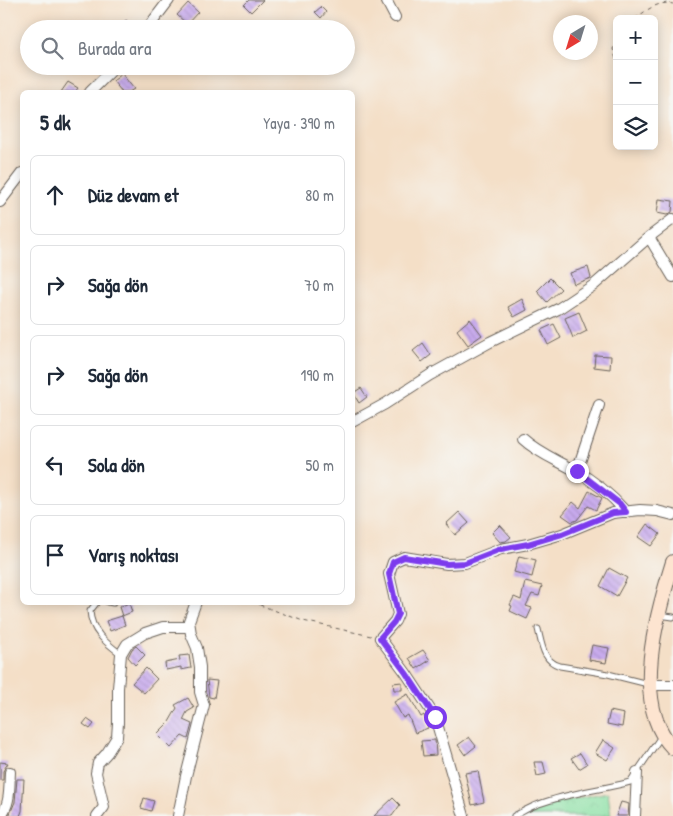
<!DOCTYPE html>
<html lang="tr">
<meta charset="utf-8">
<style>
body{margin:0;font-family:"Patrick Hand",sans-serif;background:#f6f6f7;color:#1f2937}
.controls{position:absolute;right:15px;top:15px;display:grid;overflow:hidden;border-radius:8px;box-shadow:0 2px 12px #0003}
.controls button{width:45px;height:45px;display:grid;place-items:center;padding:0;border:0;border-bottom:1px solid #e0e1e3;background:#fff;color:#1f2937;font:25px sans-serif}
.compass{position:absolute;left:553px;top:15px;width:45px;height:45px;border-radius:50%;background:#fff;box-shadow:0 2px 12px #0003;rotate:218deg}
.stop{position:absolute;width:15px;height:15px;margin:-11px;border:4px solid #7c3aed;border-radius:50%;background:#fff}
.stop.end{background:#7c3aed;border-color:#fff;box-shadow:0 1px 5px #0008}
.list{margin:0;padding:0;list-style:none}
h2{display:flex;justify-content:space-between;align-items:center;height:65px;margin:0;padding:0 20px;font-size:21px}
h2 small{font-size:16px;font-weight:400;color:#747a83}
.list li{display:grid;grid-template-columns:32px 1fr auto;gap:15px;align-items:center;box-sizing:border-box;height:80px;margin:0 10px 10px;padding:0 10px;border:1px solid #e0e1e3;border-radius:8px}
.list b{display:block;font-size:19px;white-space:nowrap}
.list em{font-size:16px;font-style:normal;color:#747a83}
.icon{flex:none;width:28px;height:28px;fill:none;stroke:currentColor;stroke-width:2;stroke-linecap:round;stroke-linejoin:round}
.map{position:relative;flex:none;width:673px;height:816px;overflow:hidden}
.search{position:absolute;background:#fff;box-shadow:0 2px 12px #0003;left:20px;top:20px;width:335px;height:55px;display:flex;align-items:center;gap:12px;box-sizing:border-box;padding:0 18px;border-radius:28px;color:#747a83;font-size:19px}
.panel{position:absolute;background:#fff;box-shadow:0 2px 12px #0003;left:20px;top:90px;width:335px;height:515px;border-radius:8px}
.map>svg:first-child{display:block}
</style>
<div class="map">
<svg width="673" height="816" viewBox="0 0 673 816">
<defs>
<pattern id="park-crowns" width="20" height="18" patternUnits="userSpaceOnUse" patternTransform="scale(1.25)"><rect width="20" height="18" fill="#88e0a3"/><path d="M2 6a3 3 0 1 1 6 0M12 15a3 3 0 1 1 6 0" fill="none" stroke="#75c08c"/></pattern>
<pattern id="building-back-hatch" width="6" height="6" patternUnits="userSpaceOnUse" patternTransform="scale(1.25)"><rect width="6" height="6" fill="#c8aaed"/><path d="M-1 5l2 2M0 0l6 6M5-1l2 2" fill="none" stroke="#ab92cb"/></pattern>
</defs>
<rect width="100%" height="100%" fill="#f6f6f2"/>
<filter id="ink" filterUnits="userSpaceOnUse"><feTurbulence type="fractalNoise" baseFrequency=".02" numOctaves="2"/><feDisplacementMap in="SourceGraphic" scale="10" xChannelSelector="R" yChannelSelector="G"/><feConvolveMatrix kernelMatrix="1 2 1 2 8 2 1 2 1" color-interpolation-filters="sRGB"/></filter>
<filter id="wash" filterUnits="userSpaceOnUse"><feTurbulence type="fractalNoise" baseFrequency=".0096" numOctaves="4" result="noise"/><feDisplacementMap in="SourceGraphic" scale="20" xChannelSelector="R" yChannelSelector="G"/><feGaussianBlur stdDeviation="1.12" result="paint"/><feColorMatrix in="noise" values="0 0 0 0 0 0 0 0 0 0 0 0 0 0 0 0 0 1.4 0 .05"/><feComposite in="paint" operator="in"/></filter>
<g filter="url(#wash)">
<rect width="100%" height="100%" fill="#f4dfc7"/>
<path fill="url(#park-crowns)" stroke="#527e60" d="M608 792 611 816H522L547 804Z"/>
<g id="blocks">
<path fill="url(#building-back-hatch)" d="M249 0H263L251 12 244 5Z
M188 3 198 12 187 24 177 15Z
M321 7 326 12 321 18 315 12Z
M126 20 136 29H118Z
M122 74 134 89 129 92H122L113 81Z
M68 82 78 88 75 92H61Z
M659 199 673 201 672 212 667 215 657 213Z
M588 267 591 278 574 284 570 273Z
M550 278 561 289 547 302 537 291Z
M522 299 527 310 514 317 508 307Z
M579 312 587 331 573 338 565 318Z
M470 319 482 335 468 345 457 330Z
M554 324 561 338 548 345 541 330Z
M423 343 431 355 422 362 413 351Z
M595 355 611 356 610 369 594 367Z
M361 388 367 397 359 403 353 393Z
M589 491 602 498 596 510 588 506 577 520 572 522 562 515 573 502 580 508Z
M459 512 469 523 455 535 446 524Z
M647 524 660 534 651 546 638 537Z
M500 525 511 537 506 541 500 542 492 533Z
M519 556 536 560 532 577 514 572Z
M609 568 627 578 617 596 600 586Z
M525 582 542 586 539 596 532 594 526 606 532 608 527 619 510 611 512 606 510 605 514 597 521 600Z
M129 603 132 612 122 616 119 607Z
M122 616 125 625 110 631 106 621Z
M592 645 609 648 606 663 589 660Z
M136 646 145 655 135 665 128 657 132 649Z
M423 650 430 660 416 669 409 658Z
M189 655 191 668 181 670V667L166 670 165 663 180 660 179 656Z
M146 668 157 679 144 693 132 683Z
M207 680 217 681 214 698 209 697Z
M402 682V690H394L393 683Z
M408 694 421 717 424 715 428 728 415 733 408 715 403 718 394 702Z
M188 698 194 708 187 712 183 720 192 724 188 739 182 736 171 748 157 734 169 722 177 708 175 705Z
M610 711 624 714 622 727 607 724Z
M87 719 94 724 90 729 83 724Z
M469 737 476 746 465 755 458 745Z
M435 740 436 755 423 756 421 741Z
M603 740 615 748 607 760 595 753Z
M580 753 587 764 579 769 571 758Z
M0 762 8 763 3 771V780H0Z
M534 762H543L546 774 537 776Z
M478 771 484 802 472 805 465 773Z
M17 779H24L22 811 20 816H9L15 802Z
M144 798 154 801 151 811 141 808Z
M393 798 400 805 392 816H374Z
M621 802 629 804 628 816H616Z"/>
</g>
</g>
<g filter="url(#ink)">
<use href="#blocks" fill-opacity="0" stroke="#686058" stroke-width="1"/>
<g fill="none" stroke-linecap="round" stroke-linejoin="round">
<defs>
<path id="lane" d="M97 602 90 611C91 631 106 643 121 654
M108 602 113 603
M659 615 673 617
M538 629C542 645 543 661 560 666L608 674 648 684
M514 816C522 812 530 807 539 804 568 793 600 790 630 782L662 735"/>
<path id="street" d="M386 0 395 17
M147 29 169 0
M90 92 116 66
M0 202 22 173
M649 237 673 277
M352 422 385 404 430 375 490 342 558 309 594 285 649 237 673 219
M523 439C538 453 557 460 574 470 593 480 612 496 626 512
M577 471 599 405
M651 685H673
M0 816C11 805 9 786 10 772
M97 816 104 807 96 773 98 763 107 753 117 737 118 723V688L121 654 127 644 145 633 163 627H190
M178 816 186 776 204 705 200 692V667L197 648 191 634 189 621 196 602
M464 816 435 717 406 673 380 638 395 621 398 614 389 574 393 562 404 557 447 564 465 563 501 549 528 544 562 534 613 513 640 510 657 511 673 515
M635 816 637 772"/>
<path id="secondary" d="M673 562C657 613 630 704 673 748"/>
</defs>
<use href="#lane" stroke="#686058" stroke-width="7"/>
<use href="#street" stroke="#686058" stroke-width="12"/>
<use href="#secondary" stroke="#686058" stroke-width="16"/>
<path stroke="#686058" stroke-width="1" stroke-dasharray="4 4" stroke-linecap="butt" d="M635 19C645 11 659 0 673 4
M617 40 613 49 617 62
M252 602 303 621 371 636"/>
<use href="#lane" stroke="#fff" stroke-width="5"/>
<use href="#street" stroke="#fff" stroke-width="10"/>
<use href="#secondary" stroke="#fde4d0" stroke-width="14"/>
</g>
</g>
<g fill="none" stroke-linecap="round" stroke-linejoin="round" filter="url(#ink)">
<path stroke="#7c3aed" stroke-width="6" d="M435 717 406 673 380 638 394 622 398 614 389 574 393 562 404 557 447 564 465 563 501 549 528 544 562 534 613 513 626 512 620 504 577 471"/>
</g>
</svg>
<div class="controls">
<button>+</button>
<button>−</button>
<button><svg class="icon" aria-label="layers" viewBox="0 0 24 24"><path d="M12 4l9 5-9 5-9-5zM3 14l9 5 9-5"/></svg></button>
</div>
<svg class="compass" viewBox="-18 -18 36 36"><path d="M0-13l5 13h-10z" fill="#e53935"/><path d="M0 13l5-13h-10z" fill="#747a83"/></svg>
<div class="stop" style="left:435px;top:717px"></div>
<div class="stop end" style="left:577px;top:471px"></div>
<div class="search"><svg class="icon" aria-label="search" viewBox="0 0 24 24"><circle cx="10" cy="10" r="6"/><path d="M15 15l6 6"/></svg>Burada ara</div>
<section class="panel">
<h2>5 dk<small>Yaya · 390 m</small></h2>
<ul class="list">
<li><svg class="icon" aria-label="ahead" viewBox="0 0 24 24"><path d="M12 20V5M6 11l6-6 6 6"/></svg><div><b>Düz devam et</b></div><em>80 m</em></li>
<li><svg class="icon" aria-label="right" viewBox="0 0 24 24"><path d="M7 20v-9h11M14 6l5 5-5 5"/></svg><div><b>Sağa dön</b></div><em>70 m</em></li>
<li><svg class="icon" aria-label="right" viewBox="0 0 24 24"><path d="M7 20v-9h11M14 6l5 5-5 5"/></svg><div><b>Sağa dön</b></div><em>190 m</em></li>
<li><svg class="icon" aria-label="left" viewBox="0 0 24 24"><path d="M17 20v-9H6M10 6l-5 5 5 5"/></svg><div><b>Sola dön</b></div><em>50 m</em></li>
<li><svg class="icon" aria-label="arrive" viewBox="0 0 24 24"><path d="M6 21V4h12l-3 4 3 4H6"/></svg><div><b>Varış noktası</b></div></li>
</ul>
</section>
</div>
